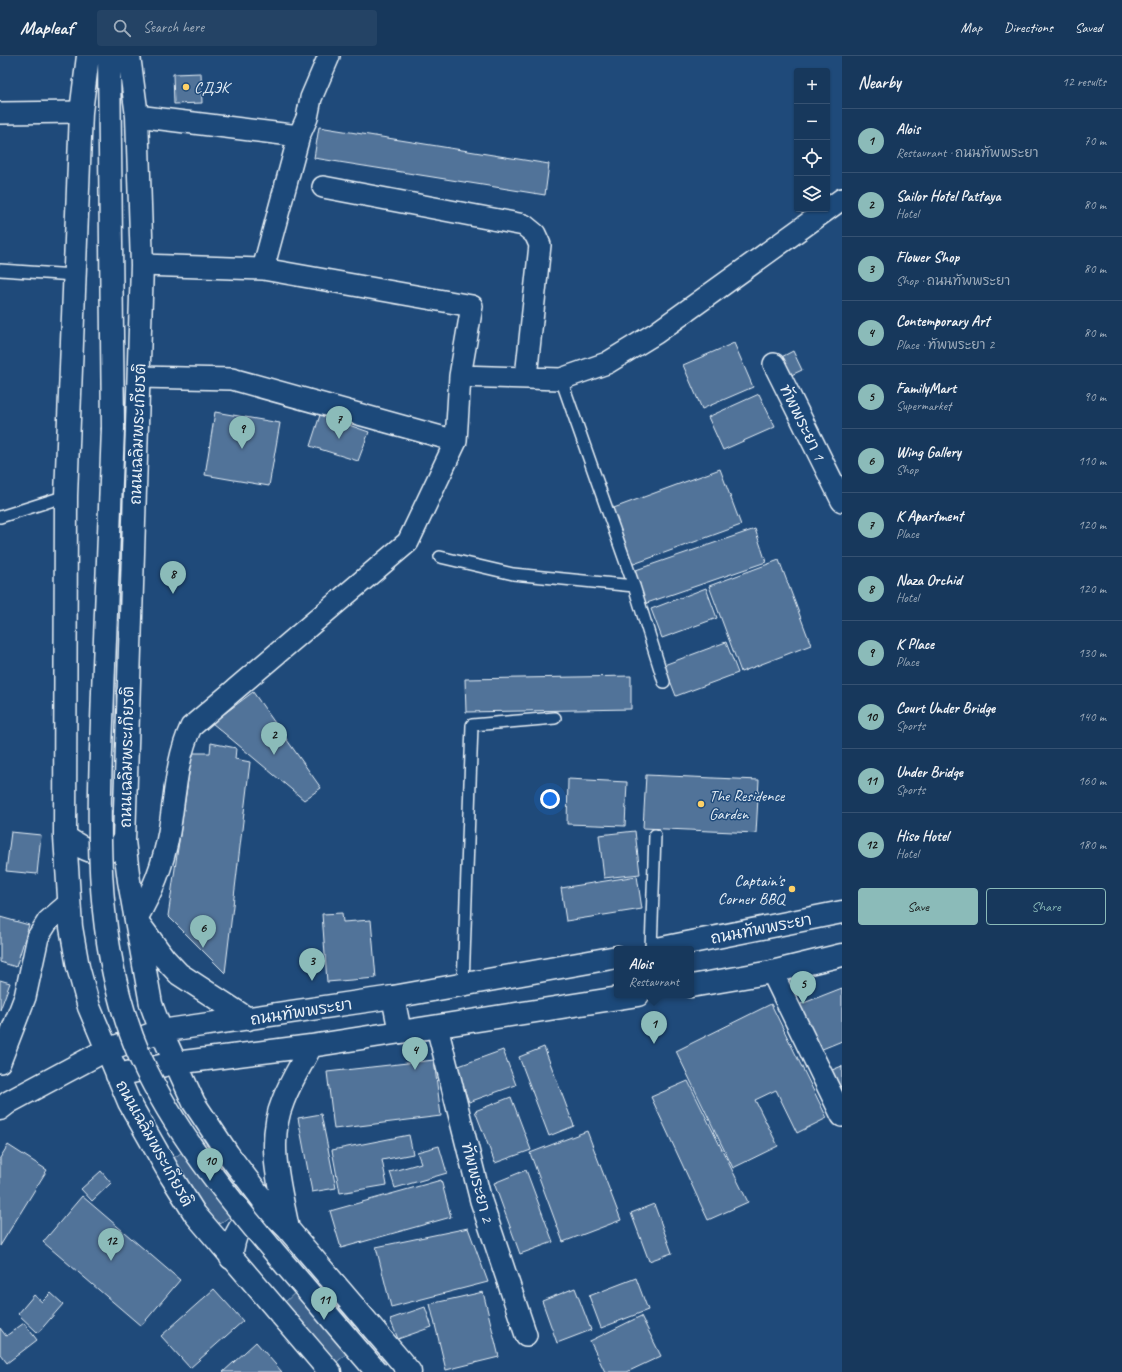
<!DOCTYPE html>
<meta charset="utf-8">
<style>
body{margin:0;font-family:Caveat,"Playpen Sans Thai",sans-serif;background:#244365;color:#f1f3f6}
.controls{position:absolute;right:12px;top:12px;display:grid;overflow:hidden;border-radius:4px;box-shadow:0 1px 3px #0004}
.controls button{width:36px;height:36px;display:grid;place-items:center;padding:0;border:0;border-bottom:1px solid #365272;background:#17385c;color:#f1f3f6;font:20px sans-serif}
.you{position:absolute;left:550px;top:743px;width:14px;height:14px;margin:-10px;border:3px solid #fff;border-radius:50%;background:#1a73e8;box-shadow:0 0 0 6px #1a73e833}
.badge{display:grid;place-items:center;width:26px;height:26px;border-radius:50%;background:#8bbbb9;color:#111;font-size:13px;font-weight:700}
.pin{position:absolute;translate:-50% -33px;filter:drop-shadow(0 1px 2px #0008)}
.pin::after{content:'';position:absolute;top:21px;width:14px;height:12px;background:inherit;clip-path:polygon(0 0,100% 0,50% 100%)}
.popup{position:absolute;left:614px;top:890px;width:80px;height:52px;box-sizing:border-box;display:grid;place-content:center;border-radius:4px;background:#17385c;filter:drop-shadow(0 1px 3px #0005);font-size:13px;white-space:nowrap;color:#9eacbb}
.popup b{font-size:15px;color:#f1f3f6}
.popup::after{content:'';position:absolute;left:50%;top:100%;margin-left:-8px;border:8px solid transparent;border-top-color:#17385c}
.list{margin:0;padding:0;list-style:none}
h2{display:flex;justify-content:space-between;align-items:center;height:52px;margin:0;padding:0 16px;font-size:17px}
h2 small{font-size:13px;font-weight:400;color:#9eacbb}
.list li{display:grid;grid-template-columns:26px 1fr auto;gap:12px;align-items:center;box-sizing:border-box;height:64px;padding:0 16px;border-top:1px solid #365272}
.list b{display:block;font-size:15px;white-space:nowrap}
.list p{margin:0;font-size:13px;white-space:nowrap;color:#9eacbb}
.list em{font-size:13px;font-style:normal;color:#9eacbb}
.actions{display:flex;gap:8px;padding:12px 16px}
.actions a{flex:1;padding:9px 0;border:1px solid #8bbbb9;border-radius:4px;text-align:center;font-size:14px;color:#8bbbb9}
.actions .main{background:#8bbbb9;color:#111}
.icon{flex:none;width:22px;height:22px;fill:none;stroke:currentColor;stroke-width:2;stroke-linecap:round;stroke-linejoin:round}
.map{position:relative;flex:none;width:842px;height:1316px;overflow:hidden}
header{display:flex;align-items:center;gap:24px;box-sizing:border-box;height:56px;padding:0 20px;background:#17385c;border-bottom:1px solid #365272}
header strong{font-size:19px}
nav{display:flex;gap:22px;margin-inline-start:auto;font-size:14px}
.search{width:280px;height:36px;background:#244365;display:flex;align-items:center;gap:10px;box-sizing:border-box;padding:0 14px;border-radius:4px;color:#9eacbb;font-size:15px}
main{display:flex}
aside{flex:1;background:#17385c}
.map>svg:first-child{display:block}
</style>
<header>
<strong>Mapleaf</strong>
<div class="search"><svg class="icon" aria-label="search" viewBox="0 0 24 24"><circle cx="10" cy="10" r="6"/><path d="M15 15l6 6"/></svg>Search here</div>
<nav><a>Map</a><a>Directions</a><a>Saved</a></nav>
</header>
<main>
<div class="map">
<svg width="842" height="1316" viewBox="0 0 842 1316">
<rect width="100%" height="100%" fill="#1f4a7a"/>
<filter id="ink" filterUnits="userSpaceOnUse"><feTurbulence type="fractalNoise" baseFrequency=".025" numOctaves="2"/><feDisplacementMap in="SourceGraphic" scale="8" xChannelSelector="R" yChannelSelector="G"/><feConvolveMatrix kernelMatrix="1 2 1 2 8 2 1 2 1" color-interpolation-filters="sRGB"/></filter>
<g filter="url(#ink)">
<path fill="#3c628c" stroke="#92aac2" d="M202 1082 248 1147 218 1169 171 1104Z
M311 1222 365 1281 337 1306 284 1247Z"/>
<path fill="#517399" stroke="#e8f1f8" d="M201 17 202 47 174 48 173 18Z
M319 71 549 108 545 139 314 102Z
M734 287 753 331 702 353 683 309Z
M793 295 802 314 783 323 774 305Z
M759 338 775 371 723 394 708 361Z
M215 356 280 367 269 430 205 419Z
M320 359 369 376 358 405 310 390Z
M720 413 741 469 631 509 611 453Z
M755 473 766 506 641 549 630 516Z
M779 504 811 589 741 616 709 530Z
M706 532 717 562 662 582 651 553Z
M726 586 738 617 676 640 664 609Z
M631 620V653L466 656 465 623Z
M253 636 321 732 304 744 212 667Z
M211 687 236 692 235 703 250 706 225 917 168 860 192 697H210Z
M646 719 759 724 756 777 643 772Z
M568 723 627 726 625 770 567 768Z
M635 775 640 818 604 822 599 779Z
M11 776 41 779 37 818 6 815Z
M637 820 642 853 566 865 561 832Z
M342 857 343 866 371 864 376 922 327 926 322 858Z
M0 861 29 869 16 911 0 906Z
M0 924 10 927 0 954Z
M842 932V985L815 996 796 950Z
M771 948 827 1062 797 1077 776 1034 755 1044 778 1090 733 1112 676 995Z
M544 991 574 1070 549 1080 519 1001Z
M503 994 516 1029 469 1046 456 1011Z
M434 1004 441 1060 334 1073 327 1016Z
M842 1010V1035L832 1014Z
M688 1025 748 1146 708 1164 651 1041Z
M511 1041 531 1094 495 1107 475 1055Z
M321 1058 336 1132 312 1136 298 1062Z
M587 1075 621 1164 563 1186 530 1097Z
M409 1079 413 1098 382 1104 387 1129 340 1137 332 1094Z
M8 1089 47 1114 0 1190V1102Z
M439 1090 447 1117 395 1132 390 1116 421 1107 417 1096Z
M526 1114 553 1186 520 1198 494 1127Z
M101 1115 111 1127 92 1145 81 1133Z
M441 1124 451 1161 341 1192 330 1155Z
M82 1140 180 1224 141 1270 43 1186Z
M654 1148 672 1197 649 1205 631 1157Z
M468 1172 488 1226 391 1251 376 1191Z
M636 1222 648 1254 601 1272 589 1240Z
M575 1232 591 1274 557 1287 542 1245Z
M214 1233 243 1265 190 1312 161 1280Z
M483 1236 499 1301 446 1314 430 1248Z
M51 1237 63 1248 38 1277 18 1258 34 1239 42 1246Z
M425 1251 432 1271 398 1283 390 1263Z
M641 1260 661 1300 627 1316H605L590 1285Z
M24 1267 37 1284 7 1307 0 1298V1272L6 1280Z
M256 1286 282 1316H223Z"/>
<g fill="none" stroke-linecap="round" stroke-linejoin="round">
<defs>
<path id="service" d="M0 214 74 219
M561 323 634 530 664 626
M0 461 66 440
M440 501 513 518 634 530
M651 893 655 779
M463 930 472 669 555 662"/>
<path id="minor" d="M0 57 81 56
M137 60 299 80
M323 131 524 169 535 178 540 189 526 321
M263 213 299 80 307 62 311 42 329 0
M774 308 842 445
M460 320 561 323 607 307 656 277 842 143
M139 321 232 323 456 385
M136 864C153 834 163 810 169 776 175 741 176 703 191 671L408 486 456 385 460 320 472 250 263 213 142 209
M772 916 842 1060
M437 971 481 1145 526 1279
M0 1006 25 941 38 881 48 865 69 847"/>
<path id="tertiary" d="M393 941 400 976"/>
<path id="secondary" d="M88 0 81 56 66 440 65 781 71 871 78 911 89 951 129 1046 171 1120 195 1158 330 1316
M109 0 113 372
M129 0 137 60 142 209 124 785 129 825 151 948 161 975 194 1047 228 1098 276 1161 288 1173 410 1316
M65 781C80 791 100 805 117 790
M139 868 164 902 179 918 248 963
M657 893 842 856
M691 930 772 916 842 899
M117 1019 175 1007 311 990 638 939
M0 1053 9 1046 106 994 161 975 393 941 617 901
M288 1173C280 1131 266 1086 283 1045 290 1026 302 1008 311 990
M231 1202C234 1178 239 1162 265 1160"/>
</defs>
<use href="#service" stroke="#e8f1f8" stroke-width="14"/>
<use href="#minor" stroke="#e8f1f8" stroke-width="24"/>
<use href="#tertiary" stroke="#e8f1f8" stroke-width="25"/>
<use href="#secondary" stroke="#e8f1f8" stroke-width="25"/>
<use href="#service" stroke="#1f4a7a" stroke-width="11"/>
<use href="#minor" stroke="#1f4a7a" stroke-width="21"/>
<use href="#tertiary" stroke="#1f4a7a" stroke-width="22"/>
<use href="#secondary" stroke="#1f4a7a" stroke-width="22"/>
<defs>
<path id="secondary-bridge" d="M113 372C110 460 106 548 103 636 99 759 90 887 141 1003 174 1075 225 1138 276 1198 310 1237 343 1277 377 1316"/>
</defs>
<use href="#secondary-bridge" stroke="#e8f1f8" stroke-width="25" stroke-linecap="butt"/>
<use href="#secondary-bridge" stroke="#1f4a7a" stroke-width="22"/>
</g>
</g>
<g fill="#ffd166" stroke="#1f4a7a" stroke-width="1.5">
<circle cx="186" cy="31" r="4"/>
<circle cx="701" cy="748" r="4"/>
<circle cx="792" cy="833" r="4"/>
</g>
<g text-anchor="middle" stroke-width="3" stroke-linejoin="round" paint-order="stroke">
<g font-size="16" fill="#e8f1f8" stroke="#1f4a7a" text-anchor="start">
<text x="194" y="37">СДЭК</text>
<text x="709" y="745">The Residence<tspan x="709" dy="18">Garden</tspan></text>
<text x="784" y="830" text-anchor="end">Captain's<tspan x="784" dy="18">Corner BBQ</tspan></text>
</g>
<g font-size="16" fill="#e8f1f8" stroke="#1f4a7a">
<text transform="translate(803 366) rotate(64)" y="6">ทัพพระยา 1</text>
<text transform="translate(137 378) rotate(-88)" y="6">ถนนเฉลิมพระเกียรติ</text>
<text transform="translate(126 701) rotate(-89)" y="6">ถนนเฉลิมพระเกียรติ</text>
<text transform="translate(761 872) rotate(-11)" y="6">ถนนทัพพระยา</text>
<text transform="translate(301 955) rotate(-9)" y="6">ถนนทัพพระยา</text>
<text transform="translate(155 1087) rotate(61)" y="6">ถนนเฉลิมพระเกียรติ</text>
<text transform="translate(478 1126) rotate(75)" y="6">ทัพพระยา 2</text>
</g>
</g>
</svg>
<div class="controls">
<button>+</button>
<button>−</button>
<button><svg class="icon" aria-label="locate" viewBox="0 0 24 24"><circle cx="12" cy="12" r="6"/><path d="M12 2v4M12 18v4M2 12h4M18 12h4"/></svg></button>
<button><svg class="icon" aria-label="layers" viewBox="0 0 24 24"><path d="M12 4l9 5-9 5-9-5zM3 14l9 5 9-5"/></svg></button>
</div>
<div class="you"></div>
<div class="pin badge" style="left:654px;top:988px">1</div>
<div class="popup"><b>Alois</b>Restaurant</div>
<div class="pin badge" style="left:274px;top:699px">2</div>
<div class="pin badge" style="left:312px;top:925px">3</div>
<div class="pin badge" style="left:415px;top:1014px">4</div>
<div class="pin badge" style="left:803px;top:948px">5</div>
<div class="pin badge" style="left:203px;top:892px">6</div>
<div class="pin badge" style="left:339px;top:383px">7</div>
<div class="pin badge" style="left:173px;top:538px">8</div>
<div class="pin badge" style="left:242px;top:393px">9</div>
<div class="pin badge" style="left:210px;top:1125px">10</div>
<div class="pin badge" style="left:324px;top:1264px">11</div>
<div class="pin badge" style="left:111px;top:1205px">12</div>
</div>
<aside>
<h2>Nearby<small>12 results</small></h2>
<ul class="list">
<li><span class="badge">1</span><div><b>Alois</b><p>Restaurant · ถนนทัพพระยา</p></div><em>70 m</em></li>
<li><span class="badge">2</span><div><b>Sailor Hotel Pattaya</b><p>Hotel</p></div><em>80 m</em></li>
<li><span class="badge">3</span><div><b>Flower Shop</b><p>Shop · ถนนทัพพระยา</p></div><em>80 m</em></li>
<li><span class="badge">4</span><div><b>Contemporary Art</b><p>Place · ทัพพระยา 2</p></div><em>80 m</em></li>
<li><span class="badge">5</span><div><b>FamilyMart</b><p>Supermarket</p></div><em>90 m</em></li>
<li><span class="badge">6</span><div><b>Wing Gallery</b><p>Shop</p></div><em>110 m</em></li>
<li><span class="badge">7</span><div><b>K Apartment</b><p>Place</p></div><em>120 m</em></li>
<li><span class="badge">8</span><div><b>Naza Orchid</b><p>Hotel</p></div><em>120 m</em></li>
<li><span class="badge">9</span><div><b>K Place</b><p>Place</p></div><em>130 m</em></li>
<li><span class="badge">10</span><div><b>Court Under Bridge</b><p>Sports</p></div><em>140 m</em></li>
<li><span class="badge">11</span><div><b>Under Bridge</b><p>Sports</p></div><em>160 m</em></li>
<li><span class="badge">12</span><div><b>Hiso Hotel</b><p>Hotel</p></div><em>180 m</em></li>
</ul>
<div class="actions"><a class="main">Save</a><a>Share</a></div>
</aside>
</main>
